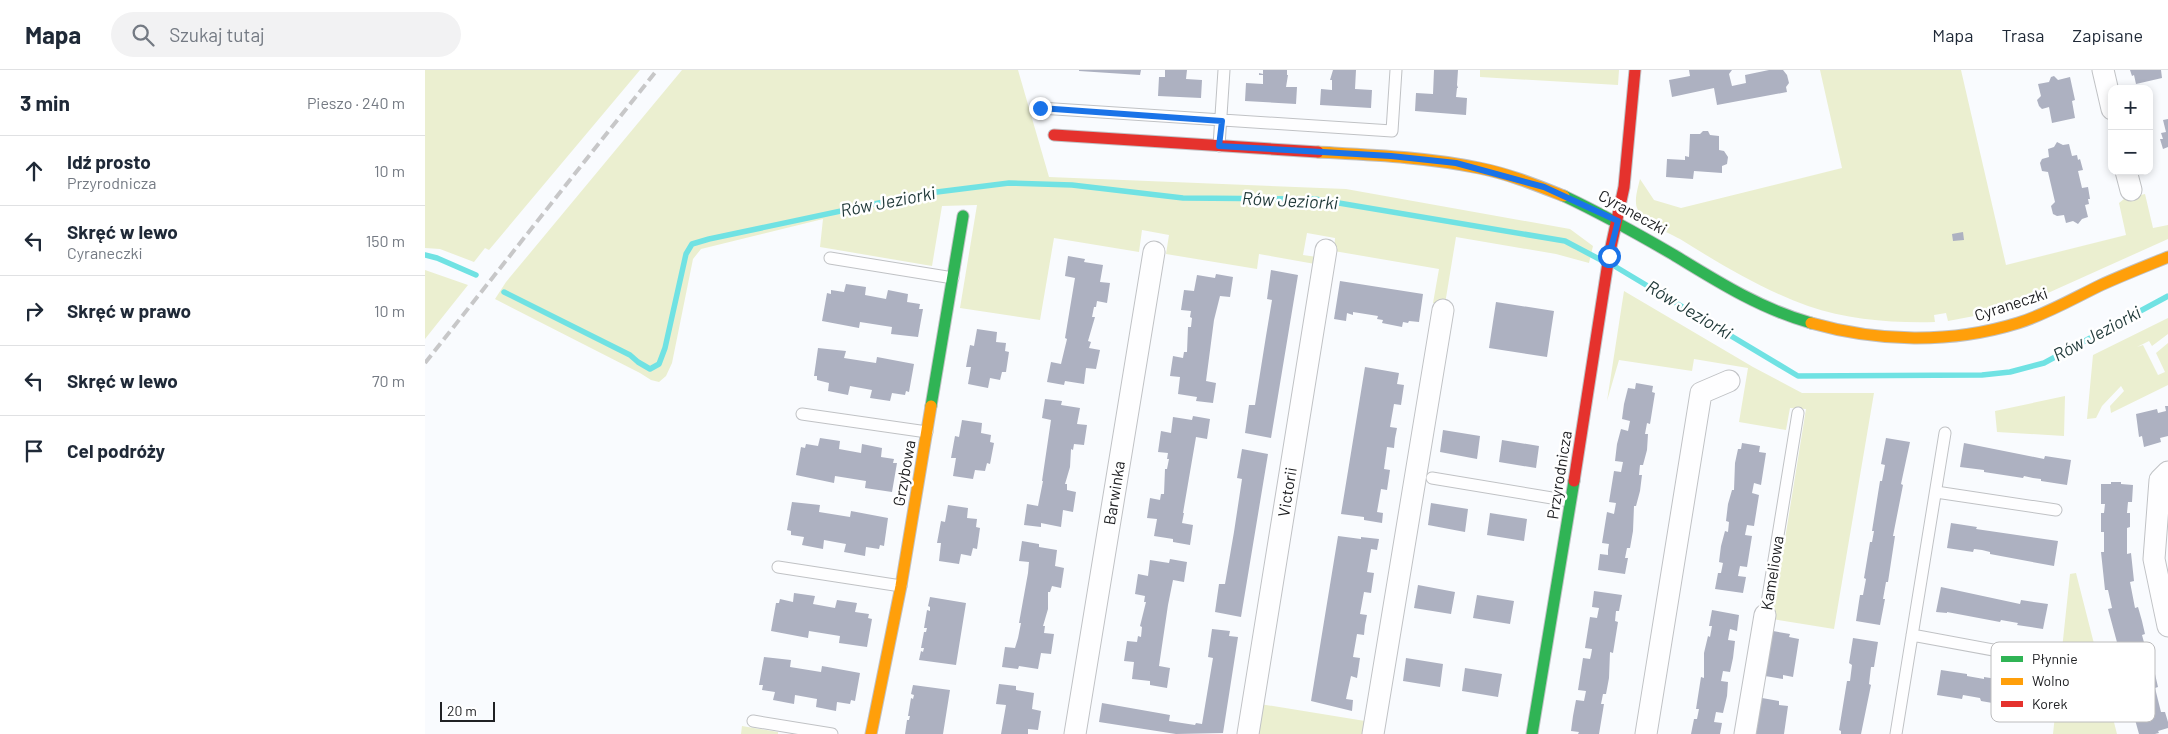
<!DOCTYPE html>
<html lang="pl">
<meta charset="utf-8">
<style>
body{margin:0;font-family:Barlow,sans-serif;background:#f2f2f3;color:#1f2937}
.controls{position:absolute;right:15px;top:15px;display:grid;overflow:hidden;border-radius:10px;box-shadow:0 2px 8px #0003}
.controls button{width:45px;height:45px;display:grid;place-items:center;padding:0;border:0;border-bottom:1px solid #e0e1e3;background:#fff;color:#1f2937;font:25px sans-serif}
.scale{position:absolute;left:15px;bottom:12px;width:55px;box-sizing:border-box;padding-left:5px;border:2px solid #202124;border-top:0;font-size:14px;line-height:18px;white-space:nowrap;color:#202124;-webkit-text-stroke:4px #fff;paint-order:stroke}
.stop{position:absolute;width:15px;height:15px;margin:-11px;border:4px solid #1a73e8;border-radius:50%;background:#fff}
.stop.end{background:#1a73e8;border-color:#fff;box-shadow:0 1px 5px #0008}
.list{margin:0;padding:0;list-style:none}
h2{display:flex;justify-content:space-between;align-items:center;height:65px;margin:0;padding:0 20px;font-size:21px}
h2 small{font-size:16px;font-weight:400;color:#747a83}
.list li{display:grid;grid-template-columns:32px 1fr auto;gap:15px;align-items:center;box-sizing:border-box;height:70px;padding:0 20px;border-top:1px solid #e0e1e3}
.list b{display:block;font-size:19px;white-space:nowrap}
.list p{margin:0;font-size:16px;white-space:nowrap;color:#747a83}
.list em{font-size:16px;font-style:normal;color:#747a83}
.icon{flex:none;width:28px;height:28px;fill:none;stroke:currentColor;stroke-width:2;stroke-linecap:round;stroke-linejoin:round}
.map{position:relative;flex:none;width:1743px;height:664px;overflow:hidden}
header{display:flex;align-items:center;gap:30px;box-sizing:border-box;height:70px;padding:0 25px;background:#fff;border-bottom:1px solid #e0e1e3}
header strong{font-size:24px}
nav{display:flex;gap:28px;margin-inline-start:auto;font-size:18px}
.search{width:350px;height:45px;background:#f2f2f3;display:flex;align-items:center;gap:12px;box-sizing:border-box;padding:0 18px;border-radius:28px;color:#747a83;font-size:19px}
main{display:flex}
aside{flex:1;background:#fff}
.map>svg:first-child{display:block}
</style>
<header>
<strong>Mapa</strong>
<div class="search"><svg class="icon" aria-label="search" viewBox="0 0 24 24"><circle cx="10" cy="10" r="6"/><path d="M15 15l6 6"/></svg>Szukaj tutaj</div>
<nav><a>Mapa</a><a>Trasa</a><a>Zapisane</a></nav>
</header>
<main>
<aside>
<h2>3 min<small>Pieszo · 240 m</small></h2>
<ul class="list">
<li><svg class="icon" aria-label="ahead" viewBox="0 0 24 24"><path d="M12 20V5M6 11l6-6 6 6"/></svg><div><b>Idź prosto</b><p>Przyrodnicza</p></div><em>10 m</em></li>
<li><svg class="icon" aria-label="left" viewBox="0 0 24 24"><path d="M17 20v-9H6M10 6l-5 5 5 5"/></svg><div><b>Skręć w lewo</b><p>Cyraneczki</p></div><em>150 m</em></li>
<li><svg class="icon" aria-label="right" viewBox="0 0 24 24"><path d="M7 20v-9h11M14 6l5 5-5 5"/></svg><div><b>Skręć w prawo</b></div><em>10 m</em></li>
<li><svg class="icon" aria-label="left" viewBox="0 0 24 24"><path d="M17 20v-9H6M10 6l-5 5 5 5"/></svg><div><b>Skręć w lewo</b></div><em>70 m</em></li>
<li><svg class="icon" aria-label="arrive" viewBox="0 0 24 24"><path d="M6 21V4h12l-3 4 3 4H6"/></svg><div><b>Cel podróży</b></div></li>
</ul>
</aside>
<div class="map">
<svg width="1743" height="664" viewBox="0 0 1743 664">
<rect width="100%" height="100%" fill="#f9fbfe"/>
<path fill="#ebefd0" d="M0 0H215L64 180 60 178 49 192 15 179 0 178Z
M257 0H593L624 107 921 119 1145 159 1168 176 1164 193 1131 184 1031 167 1020 234 1008 233 1014 199 909 181 910 168 882 163 878 185 892 187 890 194 834 184 832 199 741 184 744 165 717 160 714 182 629 168 615 250 535 238 552 135 517 136 507 196 395 177 398 149 276 179 268 189 247 293 241 306 234 312 226 310 215 303 70 229 81 212Z
M1055 0H1194L1193 15 1055 7Z
M1395 0H1536L1581 195 1701 165 1694 133 1699 129 1720 124 1728 158 1743 155V169L1614 227 1565 243 1523 251 1521 243 1509 245 1510 252C1467 253 1423 250 1383 236 1338 220 1295 194 1255 169 1242 162 1218 153 1212 138 1209 130 1213 117 1215 109L1229 130 1256 138 1417 98Z
M0 200 43 215 0 269Z
M1199 221 1328 297 1377 323H1449L1409 559 1347 549 1381 339 1365 338 1361 360 1314 352 1323 298 1269 289 1267 301 1194 290 1182 331Z
M1743 248V264L1727 276 1724 271 1712 277 1718 275 1733 305 1740 302 1731 283 1743 273V315L1686 343 1685 336 1699 321 1696 316 1677 336 1671 348 1662 349 1668 285Z
M1640 326 1639 366 1572 362 1570 341Z
M1651 503 1692 664H1628L1645 504Z
M835 634 940 651 938 664H830Z
M317 656 353 662V664H316Z"/>
<g fill="none" stroke-linecap="round" stroke-linejoin="round">
<path stroke="#70e2e3" stroke-width="5.5" d="M0 185 12 188 51 205
M1191 197 1373 306 1557 305 1585 302 1619 293 1743 226
M79 222 205 285 213 292 225 299 234 294 240 278 261 184 267 174 284 169 496 124 584 113 647 115 758 128 890 129 1140 171 1176 190"/>
</g>
<path fill="#adb1c1" d="M654 0H716L715 5 654 1Z
M740 0H762L761 9 777 10 776 28 733 26 734 7H740Z
M838 0H862V5H863L861 17H872L871 34 820 31 821 13 838 14V5H834V3L838 4Z
M908 0H931L930 19 947 20 946 38 895 35 896 19 907 20V10H905Z
M1009 0H1033L1032 15 1033 18H1032L1031 27 1042 28 1041 45 990 41 991 23 1008 24Z
M1264 0H1307L1304 4 1307 16 1321 13 1320 5 1344 0H1358L1362 5 1364 13 1361 17 1362 22 1292 35 1289 18 1247 27 1244 10 1265 6Z
M1705 0H1736L1737 8 1711 14 1709 5 1707 6Z
M1629 6 1633 10 1645 7 1650 30 1647 31 1650 48 1627 53 1624 37 1617 39 1614 36 1612 30 1616 26 1613 14 1624 12 1626 7Z
M1743 49V77L1738 79 1735 69H1738L1736 63 1741 62 1738 50Z
M1278 61H1283L1285 65 1294 66V80L1299 81 1303 87 1302 94 1297 96V103L1269 101 1268 109 1241 107 1242 89 1260 90V86L1264 87 1265 64H1275Z
M1632 72 1638 75 1644 74 1647 86 1652 85 1653 90 1655 89 1658 100 1653 101 1657 118 1663 117 1665 129H1663L1664 134 1660 135 1663 147 1657 149 1653 154 1648 151 1641 153 1639 145 1632 146 1628 144 1626 136 1630 132 1623 102 1617 101 1615 93 1617 89 1624 87 1623 79 1629 77Z
M1538 162 1539 170 1528 171 1527 164Z
M643 186 660 189 659 192 678 195 675 212 685 213 682 233 672 231 671 237H669L667 247H670L663 271 666 272 664 278 675 280 671 299 661 298 659 314 640 311 639 315 622 312 626 292 636 294 642 269 640 268 650 208 640 206Z
M846 200 873 205 846 368 820 363 824 335H830L841 266 847 230 842 229Z
M791 204 808 207 805 227 795 226 789 250 781 311 791 313 788 333 771 331 772 327 753 324 755 307 745 306 748 286 758 288 759 282H762L763 257H766L767 248 765 247 766 241 756 240 759 220 769 221 772 205 790 208Z
M915 211 998 224 994 252 984 251 983 253 978 252 977 257 957 253 958 250 952 249 953 246 928 242V245L922 243 921 251 909 249Z
M421 214 441 217 440 225 461 229 463 220 483 224 482 232 495 234 494 239H498L493 267 466 264 467 257 435 252 434 258 397 251 402 223 406 224V220L419 222Z
M1071 232 1129 241 1122 287 1064 278Z
M552 259 572 262 571 272 581 273 580 281 584 282 581 302H577L575 310 565 308 563 318 543 314 546 297H541L545 275 549 276Z
M393 278 421 281 419 288 451 293 452 287 489 294 484 322 481 321 480 325 467 323 465 331 445 328 447 320 425 316 423 325 403 321 404 313 392 310V306H389Z
M940 297 974 303 972 314 979 315 976 335 969 334 965 357 972 358 970 368 969 378 962 377 959 399 965 400 962 420 956 419 952 442 958 443 957 453 939 450V447L916 444Z
M1211 313 1228 316 1227 322 1230 323 1225 354 1222 353 1220 364H1223L1222 380 1218 395H1215L1214 405H1217L1215 421 1211 436H1209L1208 461 1205 478H1202L1200 488H1203L1200 504 1173 500 1175 484 1183 485V480L1184 474 1177 473 1182 442 1189 444 1191 433 1184 432 1189 401 1196 402 1198 392 1190 391 1192 374 1196 359 1203 361 1205 351 1197 349 1199 334 1203 318 1210 319Z
M620 329 637 331 636 335 655 338 652 354 662 355 659 375 649 374 648 380 646 379 645 397 640 414H642V420L651 422 648 442 638 440 636 457 616 453V457L599 455 602 434 613 436 618 411H617L626 350 617 348Z
M1740 336H1743V366L1735 368 1736 372 1719 377 1717 366 1714 367 1711 344 1732 339 1733 343 1741 341Z
M768 346 785 349 782 369 771 367 758 443H759L757 453 768 455 765 475 748 472V469L729 466 732 449 722 448 725 428 735 430 736 424H739L740 399H742L744 389H742L743 383 733 382 736 361 746 363 748 347 767 350Z
M537 350 557 353 556 363 566 365 565 372 569 373 565 394 562 393 560 401 550 400 548 409 528 406 531 388H526L530 366 534 367Z
M1018 360 1055 366 1052 389 1015 382Z
M395 368 415 371 414 379 436 383 437 374 457 378 456 387 469 389 468 393H472L467 422 440 418 441 411 410 406 409 413 371 405 376 377 380 378 381 374 393 376Z
M1461 368 1485 372 1476 414 1478 415 1468 466H1470L1463 512H1461L1458 529H1460L1455 555 1431 551 1435 525H1438L1441 509 1439 508 1445 472H1447L1449 461H1447L1455 411H1457L1460 395 1456 394Z
M1077 370 1114 376 1111 398 1074 392Z
M1317 373 1335 376 1334 382 1341 383 1336 415 1329 413 1327 423 1334 425 1329 456 1322 455 1320 465 1327 466 1322 497 1315 496 1313 506 1321 507 1318 523 1290 519 1293 503H1296L1298 493 1294 492 1296 476 1300 461 1303 462 1304 452 1301 451 1303 434 1307 420H1309L1310 393 1313 379H1316Z
M1539 373 1619 389 1620 386 1646 390 1642 415 1616 411V409L1608 408 1599 406 1598 408 1559 402V400L1535 397Z
M817 379 843 384 816 547 790 542 794 514H800L809 462 817 409 812 408Z
M1686 412H1696V414L1708 415 1707 432H1703L1702 443H1705V457L1702 458V484L1706 483 1709 511 1705 512 1710 538 1713 537 1717 551 1720 564 1717 565 1724 591 1727 590 1730 604 1733 617 1730 618 1736 642H1740L1743 652V658L1733 661 1734 663 1730 664H1714L1709 646 1713 645 1709 629H1706L1697 593 1700 592 1696 575 1693 576 1683 539 1687 538 1683 520H1680L1676 482H1679V462H1676V443H1679L1680 434H1676V414H1686Z
M367 432 395 435 394 442 425 447 426 441 463 448 459 476 455 475 454 479 441 477 440 486 419 482 421 474 399 470 398 479 377 475 379 467 366 465V461L362 460Z
M1006 433 1043 439 1040 462 1003 455Z
M523 435 543 438 542 448 552 449 551 457 555 458 552 479 548 478 546 486 536 484 534 494 514 491 516 473H512L516 451 520 452Z
M1065 443 1102 449 1099 471 1062 465Z
M1526 453 1552 457 1551 459 1633 471 1629 496 1565 484V482L1557 480 1549 479 1548 482 1522 478Z
M913 466 936 469V467L954 469 952 480 946 479 942 502 949 503 946 523 939 522 935 544 942 545 940 555 939 565 932 564 928 587 935 588 932 608 926 606 921 629 928 630 927 641 886 631Z
M597 471 614 474V477L632 480 630 496 639 498 636 518 627 516 625 522H623V539L618 556H620L619 563 629 564 626 584 616 583 613 599 594 596 593 599 577 597 580 577 590 578 593 568 596 553H594L603 503 604 492 594 491Z
M745 489 762 492 759 512 748 510 743 535 734 596 745 598 742 618 725 615V611L707 609 709 592 699 591 702 571 712 572 713 566 716 567 717 557 715 556 721 532H719L720 526 710 524 713 504 723 506 725 490 744 493Z
M993 515 1030 522 1026 544 989 538Z
M1516 517 1595 534 1596 530 1623 534 1618 559 1592 555 1593 553 1576 550 1575 552 1522 542V543L1511 542Z
M1169 521 1197 525 1194 541H1191L1190 551 1193 552 1188 583 1185 582 1184 608 1181 624H1178L1176 634H1179L1174 664H1153L1154 662 1146 661 1148 646 1151 630 1159 631 1161 621 1153 620 1158 588 1165 589 1166 585 1167 579 1160 578 1165 547 1172 548 1174 538 1167 537Z
M369 523 390 526 388 534 410 538 412 530 432 533 430 542 444 544 443 548 447 549 442 577 414 573 415 566 384 561 383 568 346 561 351 533H354L355 529 368 532Z
M1052 525 1089 531 1085 554 1048 548Z
M505 527 541 533 531 595 494 590 496 581 498 582 499 578H496L499 562H501L502 558H499L502 540 505 541V537L503 536Z
M1287 540 1314 545 1312 561 1305 559 1303 570 1310 571 1308 588 1305 602 1298 601 1296 611 1303 612 1302 626 1298 643 1291 642 1289 652 1297 653 1295 664H1266L1269 649H1272L1274 639H1271L1276 607 1279 608V583L1283 566 1285 567 1287 556H1284Z
M787 559 805 561 804 566 813 567 798 663 751 664 674 652 677 633 745 645 744 651 770 655 771 653 777 654 788 588 783 587Z
M1348 561 1365 564 1364 567 1374 569 1368 607 1358 605V609L1340 606Z
M1428 568 1453 572 1449 597H1446L1444 614 1446 615 1436 664H1416V661L1414 660 1422 611H1425L1427 595 1424 593Z
M339 587 366 590 365 597 396 602 397 596 435 603 430 631 426 630 425 634 412 632 411 641 391 637 392 629 370 625 369 634 348 630 350 622 337 620 338 615H334Z
M981 588 1018 594 1015 617 978 611Z
M1040 598 1077 604 1073 627 1037 621Z
M1516 600 1542 604V606L1559 609V607L1598 613V615L1623 617 1619 642 1556 631 1555 628 1538 625 1537 629 1512 625Z
M574 614 591 616V620L609 623 607 639 616 641 613 660 603 659V664H576L581 635 571 634Z
M488 615 525 620 518 664H480L482 650H484L485 646H483L486 628 488 629 489 625 486 624Z
M1337 628 1354 631V635L1363 636 1359 664H1331Z"/>
<g fill="none" stroke-linecap="round" stroke-linejoin="round">
<defs>
<path id="lane" d="M615 38 967 61 971 0
M794 76 799 0
M405 188 528 208
M377 344 502 362
M1007 408 1145 431
M1511 422 1631 440
M353 497 476 516
M1340 545 1373 343
M1487 565 1617 589
M328 651 407 664
M1471 664 1520 363"/>
<path id="street" d="M1678 0 1687 39
M1701 101 1706 120
M1743 402 1735 410 1729 489 1743 556
M650 664 729 182
M823 664 901 180
M948 664 1018 240
M1221 664 1276 323 1304 311
M1320 664 1340 545"/>
<path id="fast" d="M1139 126C1177 144 1213 164 1249 185 1293 212 1336 239 1386 253
M506 336 538 146
M1107 664 1149 411"/>
<path id="slow" d="M893 82C947 85 1001 87 1054 98 1084 104 1111 115 1139 126
M1386 253C1453 272 1525 274 1593 253 1622 244 1649 228 1676 215 1698 205 1721 196 1743 187
M446 664 476 516 506 336"/>
<path id="jam" d="M629 65 893 82
M1149 411 1184 186 1199 117 1210 0"/>
</defs>
<use href="#lane" stroke="#c0c2c5" stroke-width="13"/>
<use href="#street" stroke="#c0c2c5" stroke-width="23"/>
<use href="#fast" stroke="#c0c2c5" stroke-width="13"/>
<use href="#slow" stroke="#c0c2c5" stroke-width="13"/>
<use href="#jam" stroke="#c0c2c5" stroke-width="13"/>
<use href="#lane" stroke="#fefeff" stroke-width="11"/>
<use href="#street" stroke="#fefeff" stroke-width="21"/>
<use href="#fast" stroke="#30b455" stroke-width="11"/>
<use href="#slow" stroke="#ff9f0a" stroke-width="11"/>
<use href="#jam" stroke="#e5322d" stroke-width="11"/>
<path stroke="#c7c7c8" stroke-width="4" stroke-dasharray="10 5" stroke-linecap="butt" d="M0 293 232 0"/>
</g>
<g fill="none" stroke-linecap="round" stroke-linejoin="round">
<path stroke="#1a73e8" stroke-width="6" d="M615 38 797 51 794 76 966 86 1031 93 1119 117 1193 151 1184 186"/>
</g>
<g text-anchor="middle" stroke-width="5" stroke-linejoin="round" paint-order="stroke">
<g font-size="16" fill="#202124" stroke="#fff">
<text transform="translate(1208 142) rotate(29)" y="6">Cyraneczki</text>
<text transform="translate(1586 234) rotate(-18)" y="6">Cyraneczki</text>
<text transform="translate(479 403) rotate(-80)" y="6">Grzybowa</text>
<text transform="translate(1134 405) rotate(-81)" y="6">Przyrodnicza</text>
<text transform="translate(862 422) rotate(-81)" y="6">Victorii</text>
<text transform="translate(689 423) rotate(-81)" y="6">Barwinka</text>
<text transform="translate(1347 503) rotate(-81)" y="6">Kameliowa</text>
</g>
<g font-size="18" font-style="italic" fill="#1f3838" stroke="#fff">
<text transform="translate(865 131) rotate(3)" y="6">Rów Jeziorki</text>
<text transform="translate(463 132) rotate(-11)" y="6">Rów Jeziorki</text>
<text transform="translate(1264 240) rotate(31)" y="6">Rów Jeziorki</text>
<text transform="translate(1672 264) rotate(-28)" y="6">Rów Jeziorki</text>
</g>
</g>
<rect x="1566" y="572" width="164" height="80" rx="8" fill="#fff" stroke="#bcbcbd" stroke-width="1"/>
<rect x="1576" y="586" width="22" height="6" fill="#30b455"/>
<rect x="1576" y="608" width="22" height="7" fill="#ff9f0a"/>
<rect x="1576" y="631" width="22" height="6" fill="#e5322d"/>
<g font-size="14" fill="#202124">
<text x="1607" y="594">Płynnie</text>
<text x="1607" y="616">Wolno</text>
<text x="1607" y="639">Korek</text>
</g>
</svg>
<div class="controls">
<button>+</button>
<button>−</button>
</div>
<div class="scale">20 m</div>
<div class="stop" style="left:1184px;top:186px"></div>
<div class="stop end" style="left:615px;top:38px"></div>
</div>
</main>
